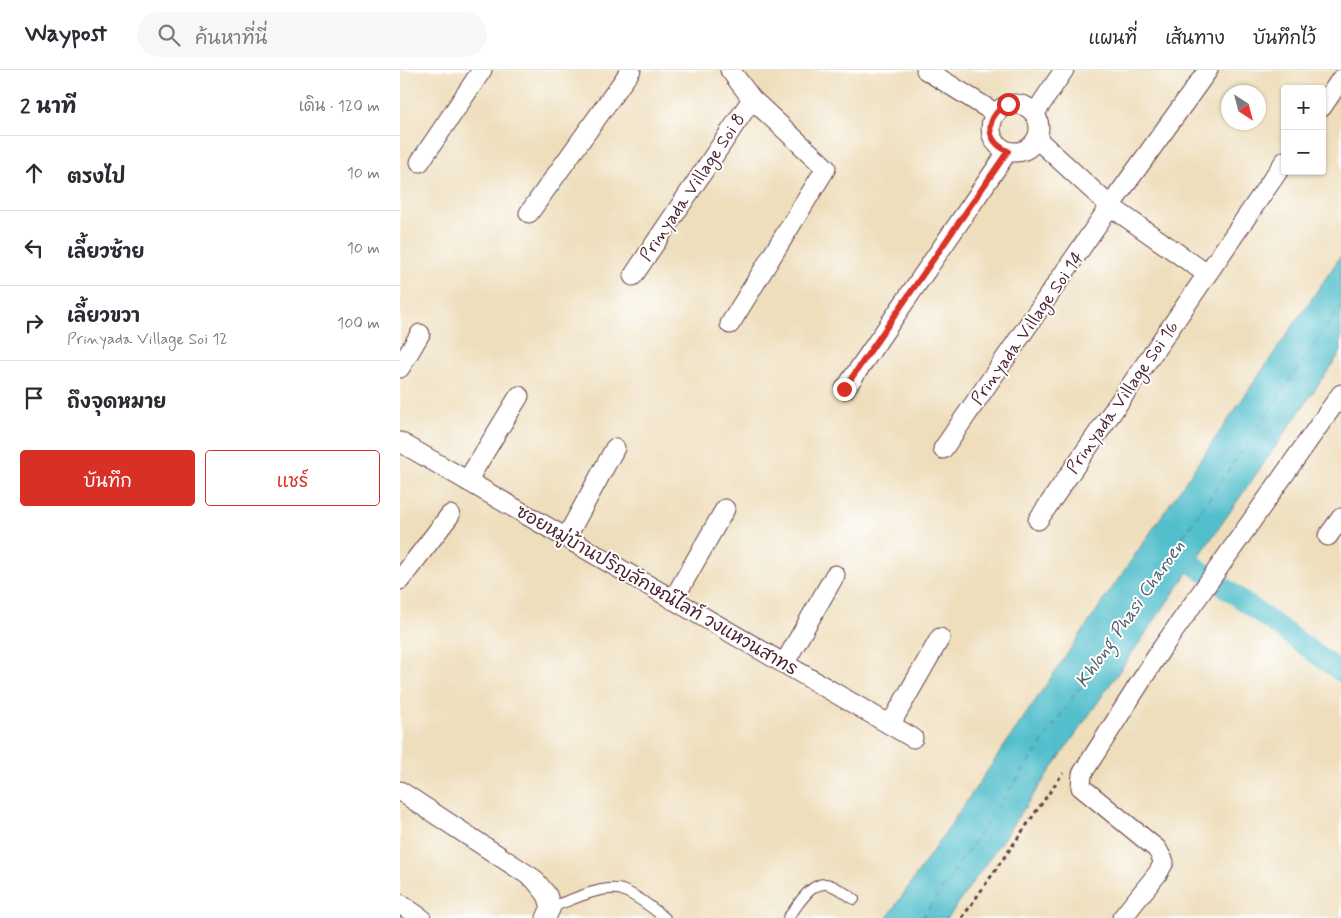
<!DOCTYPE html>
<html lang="th">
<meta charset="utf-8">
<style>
body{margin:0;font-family:Mynerve,"Playpen Sans Thai",sans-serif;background:#f7f7f7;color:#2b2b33}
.controls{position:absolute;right:15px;top:15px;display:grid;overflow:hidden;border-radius:5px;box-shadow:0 1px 4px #0004}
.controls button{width:45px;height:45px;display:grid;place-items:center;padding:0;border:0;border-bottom:1px solid #e1e1e2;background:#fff;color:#2b2b33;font:25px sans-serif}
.compass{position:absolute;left:821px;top:15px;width:45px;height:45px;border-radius:50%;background:#fff;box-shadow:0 1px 4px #0004;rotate:144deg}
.stop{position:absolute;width:15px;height:15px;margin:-11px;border:4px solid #d93025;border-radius:50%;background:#fff}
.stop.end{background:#d93025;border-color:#fff;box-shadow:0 1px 5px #0008}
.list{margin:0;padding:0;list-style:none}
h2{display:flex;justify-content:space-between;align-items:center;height:65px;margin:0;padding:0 20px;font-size:21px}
h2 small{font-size:16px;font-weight:400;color:#7c7c81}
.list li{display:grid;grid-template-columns:32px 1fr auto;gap:15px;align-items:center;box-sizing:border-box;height:75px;padding:0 20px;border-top:1px solid #e1e1e2}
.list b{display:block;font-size:19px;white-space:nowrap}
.list p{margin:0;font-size:16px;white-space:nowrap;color:#7c7c81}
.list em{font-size:16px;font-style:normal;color:#7c7c81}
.actions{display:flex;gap:10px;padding:15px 20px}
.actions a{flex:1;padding:11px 0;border:1px solid #d93025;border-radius:5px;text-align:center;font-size:18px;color:#d93025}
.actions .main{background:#d93025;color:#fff}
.icon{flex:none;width:28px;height:28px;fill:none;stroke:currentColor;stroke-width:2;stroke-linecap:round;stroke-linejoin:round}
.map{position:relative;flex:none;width:941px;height:848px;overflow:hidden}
header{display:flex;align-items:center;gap:30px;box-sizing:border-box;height:70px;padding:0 25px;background:#fff;border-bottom:1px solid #e1e1e2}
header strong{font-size:24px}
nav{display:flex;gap:28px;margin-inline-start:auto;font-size:18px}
.search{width:350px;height:45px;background:#f7f7f7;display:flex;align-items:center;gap:12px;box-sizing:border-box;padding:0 18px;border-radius:28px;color:#7c7c81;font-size:19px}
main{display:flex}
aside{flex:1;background:#fff}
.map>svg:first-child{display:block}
</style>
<header>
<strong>Waypost</strong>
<div class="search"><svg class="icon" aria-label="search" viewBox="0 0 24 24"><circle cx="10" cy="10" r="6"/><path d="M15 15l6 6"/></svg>ค้นหาที่นี่</div>
<nav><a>แผนที่</a><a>เส้นทาง</a><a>บันทึกไว้</a></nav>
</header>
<main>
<aside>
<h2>2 นาที<small>เดิน · 120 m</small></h2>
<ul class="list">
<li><svg class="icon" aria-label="ahead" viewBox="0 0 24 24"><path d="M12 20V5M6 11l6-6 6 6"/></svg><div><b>ตรงไป</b></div><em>10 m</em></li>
<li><svg class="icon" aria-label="left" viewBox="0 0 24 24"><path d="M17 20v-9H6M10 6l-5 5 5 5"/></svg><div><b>เลี้ยวซ้าย</b></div><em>10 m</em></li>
<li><svg class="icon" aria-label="right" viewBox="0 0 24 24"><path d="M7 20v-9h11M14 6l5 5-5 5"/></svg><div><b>เลี้ยวขวา</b><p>Prinyada Village Soi 12</p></div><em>100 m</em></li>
<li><svg class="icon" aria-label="arrive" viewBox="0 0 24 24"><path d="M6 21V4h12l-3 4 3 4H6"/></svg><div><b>ถึงจุดหมาย</b></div></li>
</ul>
<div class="actions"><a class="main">บันทึก</a><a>แชร์</a></div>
</aside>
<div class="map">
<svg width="941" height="848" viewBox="0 0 941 848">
<rect width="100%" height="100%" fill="#fff"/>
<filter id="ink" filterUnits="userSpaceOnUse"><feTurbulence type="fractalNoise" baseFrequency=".02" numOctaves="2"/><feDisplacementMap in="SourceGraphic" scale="10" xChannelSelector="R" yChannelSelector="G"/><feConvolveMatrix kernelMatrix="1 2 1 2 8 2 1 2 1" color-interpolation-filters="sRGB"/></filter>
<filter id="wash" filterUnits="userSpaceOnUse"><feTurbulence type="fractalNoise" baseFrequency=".0096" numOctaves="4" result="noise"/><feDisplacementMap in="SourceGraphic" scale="20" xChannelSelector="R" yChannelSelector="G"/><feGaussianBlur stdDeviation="1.12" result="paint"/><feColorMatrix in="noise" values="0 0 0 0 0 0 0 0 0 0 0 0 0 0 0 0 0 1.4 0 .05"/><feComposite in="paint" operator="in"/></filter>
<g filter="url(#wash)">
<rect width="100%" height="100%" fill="#eedebc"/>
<path fill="#53bfcc" stroke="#4e6f7c" d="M941 186V282L548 848H487L708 524Z"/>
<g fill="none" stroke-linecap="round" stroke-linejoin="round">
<path stroke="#53bfcc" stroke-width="20" d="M773 480 941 602"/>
<path stroke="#4e5f6b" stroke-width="1" stroke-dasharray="6 5" stroke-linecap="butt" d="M522 848 941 236"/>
</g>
</g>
<g filter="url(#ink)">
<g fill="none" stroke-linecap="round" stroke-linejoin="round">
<defs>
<path id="lane" d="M151 837C170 831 203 814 222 820 238 826 252 838 265 848
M388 848C397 837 409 813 426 814 435 815 446 824 454 829"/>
<path id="street" d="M330 0 352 29 426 98 330 254
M526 0 595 43
M591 58a24 24 0 1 1 48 0a24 24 0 1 1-48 0Z
M922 37 941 9
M635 43 664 0
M637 69 710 136 807 204
M20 92 82 0
M129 143 231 0
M233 206 352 29
M0 298 20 264
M445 319 608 81
M0 372 513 668
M543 379 710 136 808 0
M67 411 119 326
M638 450 885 91
M928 466 941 448
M166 468 215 378
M0 510 50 445
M273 530 325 439
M384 594 435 505
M490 655 540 568
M0 721 134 809 147 825 151 837 146 848
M0 834 21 848
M722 848 758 803 764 792 757 779 681 717 682 704 762 578 941 324"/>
</defs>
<use href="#lane" stroke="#633c41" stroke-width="12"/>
<use href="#street" stroke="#633c41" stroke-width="21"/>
<path stroke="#633c41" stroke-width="3" stroke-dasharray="4 4" stroke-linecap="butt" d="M562 848 663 703"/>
<use href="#lane" stroke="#fff" stroke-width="10"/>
<use href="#street" stroke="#fff" stroke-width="19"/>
</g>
</g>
<g fill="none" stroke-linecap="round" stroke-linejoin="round" filter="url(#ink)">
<path stroke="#d93025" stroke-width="6" d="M444 319 608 81C584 71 585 46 608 34"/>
</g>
<g text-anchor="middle" stroke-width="4" stroke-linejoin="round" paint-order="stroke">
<g font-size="18" fill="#4a1f2b" stroke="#fff">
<text transform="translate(292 117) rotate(-56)" y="6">Prinyada Village Soi 8</text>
<text transform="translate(627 258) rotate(-55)" y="6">Prinyada Village Soi 14</text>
<text transform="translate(722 327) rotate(-55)" y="6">Prinyada Village Soi 16</text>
<text transform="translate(257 520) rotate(30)" y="6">ซอยหมู่บ้านปริญลักษณ์ไลท์ วงแหวนสาทร</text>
</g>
<g font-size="19" font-style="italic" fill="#4e5f6b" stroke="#fff">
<text transform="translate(729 543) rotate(-55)" y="7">Khlong Phasi Charoen</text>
</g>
</g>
</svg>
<div class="controls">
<button>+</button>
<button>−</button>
</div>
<svg class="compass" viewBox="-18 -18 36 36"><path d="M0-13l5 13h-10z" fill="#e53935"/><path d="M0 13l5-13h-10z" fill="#7c7c81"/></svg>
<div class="stop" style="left:608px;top:34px"></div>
<div class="stop end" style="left:444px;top:319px"></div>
</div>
</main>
